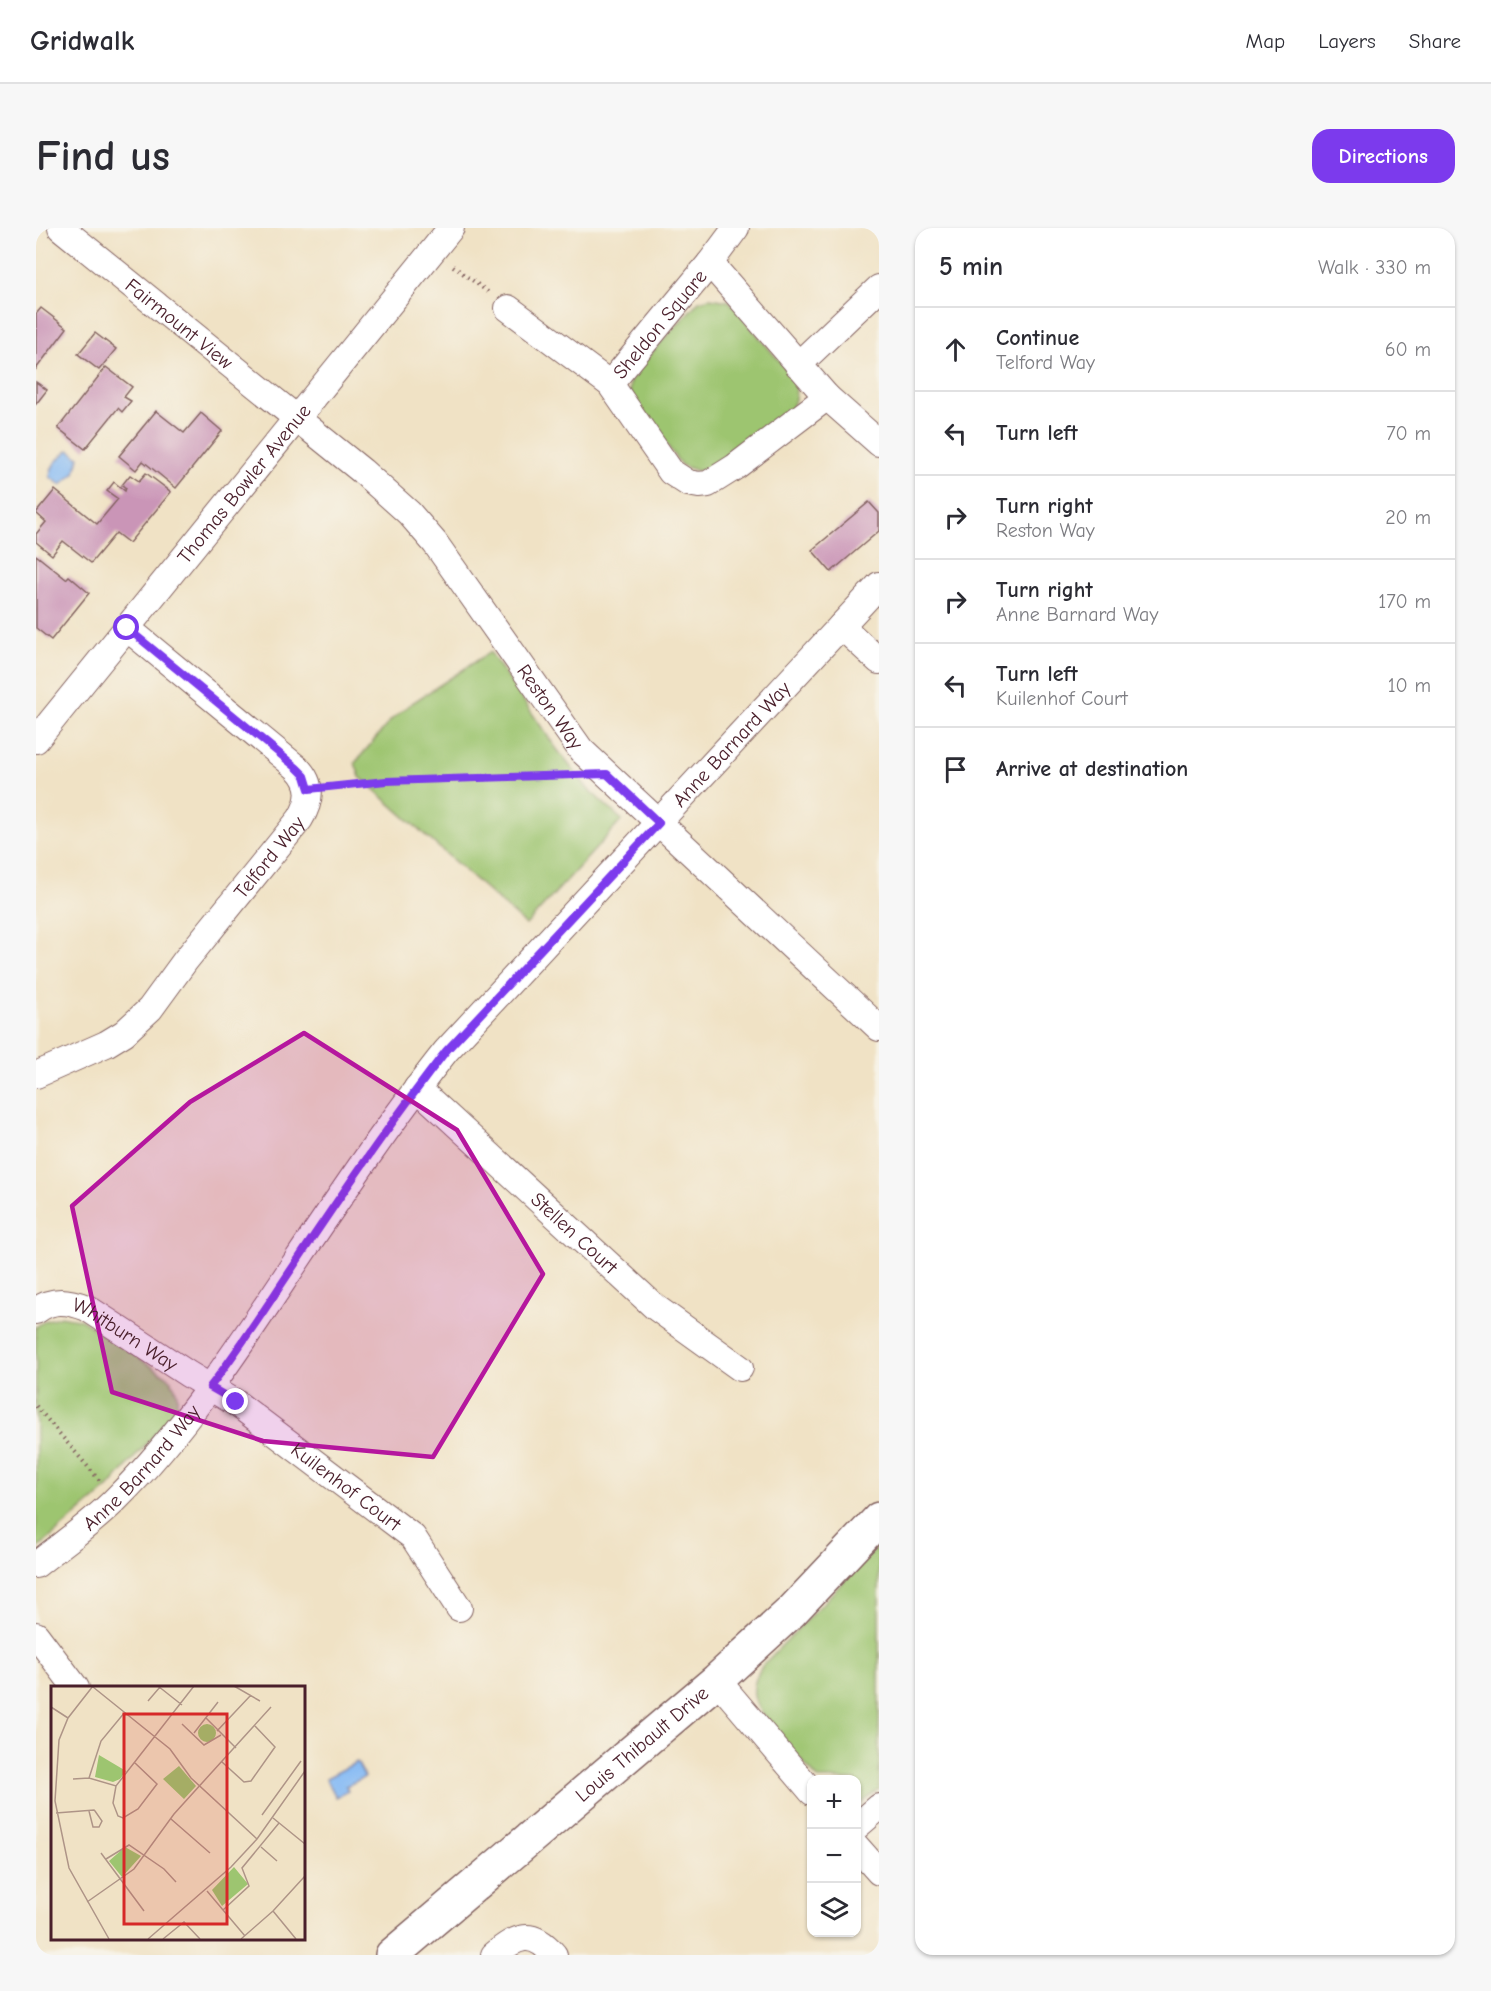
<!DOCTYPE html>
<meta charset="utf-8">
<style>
body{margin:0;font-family:"Comic Neue",sans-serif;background:#f7f7f7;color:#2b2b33}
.controls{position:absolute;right:18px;bottom:18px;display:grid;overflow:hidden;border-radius:12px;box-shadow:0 2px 4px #0004}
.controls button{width:54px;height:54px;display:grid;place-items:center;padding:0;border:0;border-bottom:2px solid #e1e1e2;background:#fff;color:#2b2b33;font:30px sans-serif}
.stop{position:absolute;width:18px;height:18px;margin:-14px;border:4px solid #7c3aed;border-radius:50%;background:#fff}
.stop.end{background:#7c3aed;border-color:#fff;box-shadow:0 2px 6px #0008}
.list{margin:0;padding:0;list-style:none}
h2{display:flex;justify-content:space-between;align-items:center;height:78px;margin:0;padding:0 24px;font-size:26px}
h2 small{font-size:20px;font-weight:400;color:#7c7c81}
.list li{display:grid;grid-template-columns:39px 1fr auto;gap:18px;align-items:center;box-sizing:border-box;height:84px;padding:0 24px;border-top:2px solid #e1e1e2}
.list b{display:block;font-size:22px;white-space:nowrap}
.list p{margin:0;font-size:20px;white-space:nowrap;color:#7c7c81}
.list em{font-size:20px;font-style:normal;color:#7c7c81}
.icon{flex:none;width:33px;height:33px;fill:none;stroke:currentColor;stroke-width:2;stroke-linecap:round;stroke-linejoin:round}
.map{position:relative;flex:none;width:843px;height:1727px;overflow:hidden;border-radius:18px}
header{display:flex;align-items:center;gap:36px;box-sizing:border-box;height:84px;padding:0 30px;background:#fff;border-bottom:2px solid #e1e1e2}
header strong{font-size:28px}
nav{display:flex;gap:33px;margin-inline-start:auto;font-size:21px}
.intro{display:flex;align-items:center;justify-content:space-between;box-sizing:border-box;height:144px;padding:0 36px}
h1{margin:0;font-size:42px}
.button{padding:15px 27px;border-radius:18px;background:#7c3aed;color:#fff;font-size:21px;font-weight:700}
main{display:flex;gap:36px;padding:0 36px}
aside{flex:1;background:#fff;border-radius:18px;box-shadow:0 2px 4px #0004}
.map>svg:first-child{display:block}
</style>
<header>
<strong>Gridwalk</strong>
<nav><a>Map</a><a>Layers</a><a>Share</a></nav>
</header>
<div class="intro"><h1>Find us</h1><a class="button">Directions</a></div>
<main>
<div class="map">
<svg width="843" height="1727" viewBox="0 0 843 1727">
<rect width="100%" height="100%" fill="#f7f3e8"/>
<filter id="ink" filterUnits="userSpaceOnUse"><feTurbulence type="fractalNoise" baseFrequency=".0167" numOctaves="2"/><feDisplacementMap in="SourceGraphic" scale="12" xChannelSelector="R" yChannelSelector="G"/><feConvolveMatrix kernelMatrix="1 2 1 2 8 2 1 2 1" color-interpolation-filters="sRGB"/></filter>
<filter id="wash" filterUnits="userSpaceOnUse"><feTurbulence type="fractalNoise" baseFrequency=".008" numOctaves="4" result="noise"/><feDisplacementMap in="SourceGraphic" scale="24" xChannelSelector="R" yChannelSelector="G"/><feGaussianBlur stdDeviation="1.35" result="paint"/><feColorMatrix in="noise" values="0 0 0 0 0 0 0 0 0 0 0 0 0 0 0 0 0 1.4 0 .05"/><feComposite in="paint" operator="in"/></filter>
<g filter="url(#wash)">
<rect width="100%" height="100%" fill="#f0e2c5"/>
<path fill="#9dc570" stroke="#74724e" stroke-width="1.5" d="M674 70 693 73 755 147C762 160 761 171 754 184L677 240 661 243 645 237 594 165V156L599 143 663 73Z
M454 424 520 520 552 561 586 592 490 697 324 549 319 535 355 492 376 475Z
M25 1088 45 1092 132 1149C143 1162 145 1174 135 1187L73 1259 0 1322V1099L9 1093Z
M843 1317V1561L825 1574 821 1576 820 1552 782 1551C767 1534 722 1487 718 1468 716 1456 721 1446 727 1437Z"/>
<path fill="#85baf4" stroke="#686c90" stroke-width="1.5" d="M33 222 43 229 39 245 25 257 14 249C15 236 23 230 33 222Z
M321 1534 329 1549 310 1558 312 1563 300 1569 290 1550Z"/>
<g id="blocks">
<path fill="#ca95b7" d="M5 80 31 100 0 141V86Z
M59 105 80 121 63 142 42 126Z
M70 139 96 159 88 169 95 173 86 184 82 180 49 221 22 200Z
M0 154 11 162 0 176Z
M120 183 148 205 165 185 186 203 140 260 107 233 100 242 83 228Z
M110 245 135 264 93 315 80 305 55 335 27 313 16 327 0 314V306L10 294 0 285 19 262 61 296 82 271 71 263 78 254 89 263 90 260 86 257 94 247 103 253Z
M833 274 843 285V303L795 344 776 322Z
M0 327 30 351 33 348 53 365 15 412 0 400Z"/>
</g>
</g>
<g filter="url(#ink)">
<use href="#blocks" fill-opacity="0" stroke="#846361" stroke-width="1.5"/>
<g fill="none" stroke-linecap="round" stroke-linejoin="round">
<defs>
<g id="minor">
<path id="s1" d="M25 0 326 243 373 285 399 315 545 522 843 800"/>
<path d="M674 35 791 169 843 215"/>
<path d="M472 80 574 156 635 244 652 255 663 257 672 256 699 239 791 169"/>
<path d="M762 137 843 60"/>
<path id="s2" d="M574 156 674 35 700 0"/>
<path d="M805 398 843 433"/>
<path id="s3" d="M0 512 415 0"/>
<path id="s4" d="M0 847 70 816 88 805 114 781 149 733 264 591C275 573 277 556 261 540L91 400"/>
<path id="s5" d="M381 860 619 1079 704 1140"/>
<path id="s6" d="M0 1083C16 1070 33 1073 51 1080L152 1146 200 1175 377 1309 423 1380"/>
<path id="s7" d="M0 1337C27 1315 57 1295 81 1270 150 1201 203 1119 257 1038 306 965 356 891 410 823L843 357"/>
<path d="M0 1407 40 1460"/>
<path d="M681 1452 776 1564"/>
<path d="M820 1599 843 1579"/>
<path d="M820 1618 843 1644"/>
<path d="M458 1727C481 1708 496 1701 518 1727"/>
</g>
<g id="tertiary">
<path id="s8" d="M356 1727 681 1452 756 1383 843 1291"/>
</g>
</defs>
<use href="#minor" stroke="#846361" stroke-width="28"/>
<use href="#tertiary" stroke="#846361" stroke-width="36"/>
<path stroke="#846361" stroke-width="4" stroke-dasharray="1.5 4.5" stroke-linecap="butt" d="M417 38 452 64
M298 558 350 553 533 548
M0 1178 64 1253"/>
<use href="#minor" stroke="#fff" stroke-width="26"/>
<use href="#tertiary" stroke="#fff" stroke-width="33"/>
</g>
</g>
<g fill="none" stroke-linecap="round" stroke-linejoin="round" filter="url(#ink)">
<path stroke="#7c3aed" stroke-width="8" d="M91 400 261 540 269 548 273 561 350 553 571 546 623 595 410 823C356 892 306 965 257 1039 230 1079 204 1120 174 1159L200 1174"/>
</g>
<path fill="#b5179e" fill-opacity="0.2" stroke="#b5179e" stroke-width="4.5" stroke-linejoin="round" d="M268 805 421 902 507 1046 397 1229 227 1213 76 1164 36 978 154 874Z"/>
<g text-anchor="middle" stroke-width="4.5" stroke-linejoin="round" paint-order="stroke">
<g font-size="20" fill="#4a1f2b" stroke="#f7f3e8">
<text dy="7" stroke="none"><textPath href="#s1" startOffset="152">Fairmount View</textPath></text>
<text dy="7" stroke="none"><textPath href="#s2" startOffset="78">Sheldon Square</textPath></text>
<text dy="7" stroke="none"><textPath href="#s3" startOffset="330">Thomas Bowler Avenue</textPath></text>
<text dy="7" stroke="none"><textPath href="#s1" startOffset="690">Reston Way</textPath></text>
<text dy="7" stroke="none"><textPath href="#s7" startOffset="1080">Anne Barnard Way</textPath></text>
<text dy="7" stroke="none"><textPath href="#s4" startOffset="326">Telford Way</textPath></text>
<text dy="7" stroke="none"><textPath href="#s5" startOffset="214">Stellen Court</textPath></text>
<text dy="7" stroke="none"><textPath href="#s6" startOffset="100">Whitburn Way</textPath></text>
<text dy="7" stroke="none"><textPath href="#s7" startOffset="144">Anne Barnard Way</textPath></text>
<text dy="7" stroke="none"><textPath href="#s6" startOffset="369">Kuilenhof Court</textPath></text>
<text dy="7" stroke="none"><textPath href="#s8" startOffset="327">Louis Thibault Drive</textPath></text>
</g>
</g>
<g transform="translate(15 1458)">
<rect width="254" height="254" fill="#f0e2c5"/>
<path d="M147 47a9 9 0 1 1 18 0a9 9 0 1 1-18 0ZM48 69 75 85 69 93 62 96 44 91ZM128 80 145 100 133 113 112 93ZM74 161 90 170 71 191 58 175ZM183 181 197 198 171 220 161 204Z" fill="#9dc570"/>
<path fill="none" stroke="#ae9487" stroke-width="1.5" d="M42 0 17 32 8 54 4 115 18 182 58 253M107 0 131 19M183 0 209 15M42 1 119 63 140 92 206 153M97 15 109 1M0 21 17 32M155 32 185 62M131 38 153 59 170 49M166 45 200 9M143 47 167 16M171 76 193 96 200 95 224 61 204 40M38 92 50 55 74 26M22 93 38 92 65 100 143 0M65 100 62 117 67 130 72 132 87 123 106 98 84 77M5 127 43 124 44 125 51 135 48 141H42L38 125M211 129 250 75M222 132 254 158M120 133 159 167M210 161 226 175M50 167 93 225M55 173 78 159 113 183 125 196M156 205 194 250M36 216 83 183 123 128 220 21M172 224 198 200 191 182 228 137M222 225 245 253M97 253 180 181 206 153 254 85M112 253 133 236 149 253M190 253 222 225 254 190"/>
<path fill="#d62828" fill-opacity="0.15" stroke="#d62828" stroke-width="3" d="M73 28H176V238H73Z"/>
<rect width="254" height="254" fill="none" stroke="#4a1f2b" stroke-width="3"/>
</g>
</svg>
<div class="controls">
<button>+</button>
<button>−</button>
<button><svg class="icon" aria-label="layers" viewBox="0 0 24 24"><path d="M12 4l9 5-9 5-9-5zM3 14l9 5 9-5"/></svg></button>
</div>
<div class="stop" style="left:91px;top:400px"></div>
<div class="stop end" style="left:200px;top:1174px"></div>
</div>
<aside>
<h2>5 min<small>Walk · 330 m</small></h2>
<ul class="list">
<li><svg class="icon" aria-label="ahead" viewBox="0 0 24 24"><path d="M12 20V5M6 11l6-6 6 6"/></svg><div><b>Continue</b><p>Telford Way</p></div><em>60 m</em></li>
<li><svg class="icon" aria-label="left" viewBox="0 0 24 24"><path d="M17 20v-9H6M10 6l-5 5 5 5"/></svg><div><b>Turn left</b></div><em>70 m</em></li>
<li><svg class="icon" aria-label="right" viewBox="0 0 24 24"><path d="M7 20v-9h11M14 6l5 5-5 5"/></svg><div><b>Turn right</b><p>Reston Way</p></div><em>20 m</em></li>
<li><svg class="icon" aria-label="right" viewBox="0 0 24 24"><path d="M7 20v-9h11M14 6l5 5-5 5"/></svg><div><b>Turn right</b><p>Anne Barnard Way</p></div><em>170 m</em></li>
<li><svg class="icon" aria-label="left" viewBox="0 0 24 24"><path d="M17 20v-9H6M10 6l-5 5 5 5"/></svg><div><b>Turn left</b><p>Kuilenhof Court</p></div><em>10 m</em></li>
<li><svg class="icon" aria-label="arrive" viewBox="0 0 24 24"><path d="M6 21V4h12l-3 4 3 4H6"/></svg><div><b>Arrive at destination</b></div></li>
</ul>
</aside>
</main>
